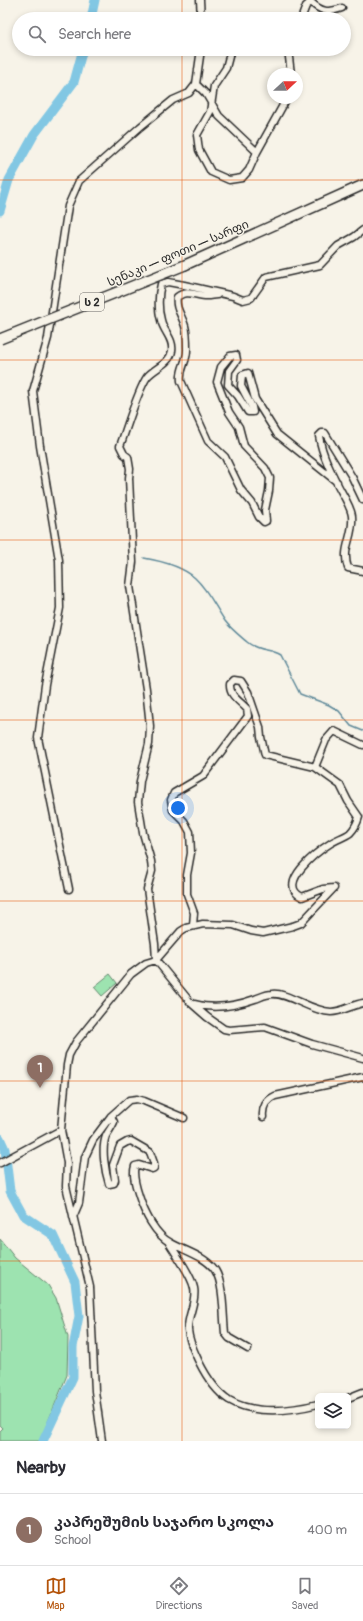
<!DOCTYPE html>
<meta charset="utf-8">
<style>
body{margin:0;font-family:Pangolin,"Noto Sans Georgian",sans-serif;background:#f7f7f7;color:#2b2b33}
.controls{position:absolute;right:12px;bottom:12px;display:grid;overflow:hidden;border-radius:6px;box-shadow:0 2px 6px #0003}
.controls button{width:36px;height:36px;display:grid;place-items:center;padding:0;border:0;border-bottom:1px solid #e1e1e2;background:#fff;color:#2b2b33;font:20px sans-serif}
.compass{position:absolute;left:267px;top:68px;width:36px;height:36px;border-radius:50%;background:#fff;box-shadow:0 2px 6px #0003;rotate:68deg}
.you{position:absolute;left:178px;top:808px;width:14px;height:14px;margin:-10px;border:3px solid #fff;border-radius:50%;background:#1a73e8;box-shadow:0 0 0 6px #1a73e833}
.badge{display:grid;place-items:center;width:26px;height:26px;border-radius:50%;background:#b45309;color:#fff;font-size:13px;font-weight:700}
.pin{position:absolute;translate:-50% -33px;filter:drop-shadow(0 1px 2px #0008)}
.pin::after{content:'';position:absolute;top:21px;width:14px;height:12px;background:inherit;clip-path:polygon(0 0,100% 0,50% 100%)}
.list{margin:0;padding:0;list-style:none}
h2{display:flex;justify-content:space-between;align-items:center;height:52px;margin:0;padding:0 16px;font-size:17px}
h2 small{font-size:13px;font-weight:400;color:#7c7c81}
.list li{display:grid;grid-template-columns:26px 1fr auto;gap:12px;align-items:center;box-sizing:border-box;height:72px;padding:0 16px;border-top:1px solid #e1e1e2}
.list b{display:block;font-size:15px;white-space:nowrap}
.list p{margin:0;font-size:13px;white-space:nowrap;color:#7c7c81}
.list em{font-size:13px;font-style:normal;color:#7c7c81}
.icon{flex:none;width:22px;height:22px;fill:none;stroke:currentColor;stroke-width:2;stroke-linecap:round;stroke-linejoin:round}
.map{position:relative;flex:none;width:363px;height:1441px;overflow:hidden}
.search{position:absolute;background:#fff;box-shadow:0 2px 6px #0003;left:12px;right:12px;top:12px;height:44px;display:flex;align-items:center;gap:10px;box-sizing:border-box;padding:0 14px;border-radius:22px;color:#7c7c81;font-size:15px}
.sheet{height:124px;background:#fff}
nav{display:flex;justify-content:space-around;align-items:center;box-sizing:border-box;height:56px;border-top:1px solid #e1e1e2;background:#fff;font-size:11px;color:#7c7c81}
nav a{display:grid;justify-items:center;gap:2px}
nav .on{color:#b45309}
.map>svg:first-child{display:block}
</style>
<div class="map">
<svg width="363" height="1441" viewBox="0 0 363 1441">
<rect width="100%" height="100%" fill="#f7f3e8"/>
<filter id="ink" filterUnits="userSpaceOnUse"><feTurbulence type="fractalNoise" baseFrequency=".025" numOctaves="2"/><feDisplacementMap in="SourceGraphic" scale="8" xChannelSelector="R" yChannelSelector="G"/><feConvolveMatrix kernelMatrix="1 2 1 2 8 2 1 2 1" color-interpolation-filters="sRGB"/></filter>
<g filter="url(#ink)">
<path fill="#9de3b0" stroke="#64876e" d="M110 974 117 983 102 996 94 987Z
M0 1239 15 1258 48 1285 56 1298 68 1337 67 1375 40 1441H0V1431L3 1428 0 1425Z"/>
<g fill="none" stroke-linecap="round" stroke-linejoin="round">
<path stroke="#5f8999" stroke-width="1.5" d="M144 558C161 561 182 566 195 578 208 590 215 606 225 621 230 628 240 636 247 642 259 652 269 648 280 655L300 694 329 705 339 711 351 726 363 731"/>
<path stroke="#82c7e3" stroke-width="9" d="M91 19 95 0
M0 211 9 180 34 135 74 82 83 49
M0 1138 5 1149 10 1191 23 1215 53 1235 75 1282 79 1316 73 1347V1377L43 1441"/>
<defs>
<path id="minor" d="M200 0 201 19
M311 2C321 12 328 13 342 8
M301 19 306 6 311 2 309 0
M231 49 226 68 214 86 210 112 197 135 199 150 211 172 229 180 242 178 249 170 257 152 287 98
M288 49 291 74
M196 84 206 94 219 116 257 152
M363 230 354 237 338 246 320 265 266 277 251 298 243 300 233 296 184 285 168 282 161 284C158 295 158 310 161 320 163 331 174 339 172 351 170 364 154 368 147 377 137 392 127 428 120 446L124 454 128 457 130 469 129 478 133 562 130 586 146 689 150 726 149 744 140 781 138 802 143 833 151 861 152 871 147 889 155 944 156 960 191 1003 207 1017 224 1029 229 1030 265 1027 312 1044 363 1058
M217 295C214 295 210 296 207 296 196 296 187 289 177 297 175 309 182 315 185 326 187 333 187 341 187 348 188 362 179 368 181 381L208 441 225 457 241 490 252 503 259 517 264 522 266 521 265 510 269 491 270 478 265 468 244 446 239 427 229 412 217 382 221 367 230 356 236 355 237 360 229 371 228 385 238 396 248 412H253L252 407 241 386 242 375 248 373 255 399 277 434 337 482
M363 500 352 477 325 433H322L319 436C322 455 332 474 341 491 345 498 351 508 352 516 354 537 341 548 348 568L363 571
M315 767 326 740 334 731 363 745
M69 889 38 738 45 685 60 608 59 560 40 446 33 391 48 338 68 206 79 181 140 127 173 100 189 93 196 84 201 49
M193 925 194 913 187 894V875L191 853 190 832 184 821 173 810 171 800 174 793 203 776 248 716 247 709C240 701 229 696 230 684L234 680 241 681 248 692 260 727 261 737 265 755 315 767 340 785 348 801 359 817C357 824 355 828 350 833 345 837 337 839 331 843 318 851 275 884 302 897L323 889 334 888
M195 1004C215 1010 235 1006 255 999 261 997 266 994 272 994 288 992 310 1011 331 1012 342 1012 352 1005 363 1003
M111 1116 114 1122C112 1127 108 1132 106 1136 101 1149 105 1171 109 1184L114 1183 115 1180 113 1165 120 1146 127 1142 131 1141 150 1152 154 1163V1168L152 1169 139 1165 135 1166C132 1175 136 1187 139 1196 144 1212 155 1235 171 1243 185 1251 205 1256 215 1270 224 1284 223 1315 225 1333L229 1338 248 1349
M263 1117C262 1108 266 1100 275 1096L363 1077
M61 1130 67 1163 66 1186 90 1287 95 1391 102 1441
M0 1163 61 1130 67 1065 69 1055 76 1042 131 974 146 963 156 960 181 931 186 928 203 924 233 925 251 931 263 933 293 926 301 923 334 888
M73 1217 79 1203 85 1157 93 1140 111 1116 129 1100 137 1099 144 1101 184 1118
M169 1243C177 1256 191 1274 194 1288 197 1302 187 1316 188 1330 189 1342 194 1351 199 1362 206 1376 215 1391 229 1400 254 1415 291 1411 318 1404
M348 1398 363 1392"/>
<path id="highway" d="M185 265 363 185"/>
</defs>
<use href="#minor" stroke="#2b2b2b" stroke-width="9"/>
<use href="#highway" stroke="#2b2b2b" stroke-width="12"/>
<use href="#minor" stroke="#f7f3e8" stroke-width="6"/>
<use href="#highway" stroke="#f7f3e8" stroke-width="9"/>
<defs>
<path id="highway-bridge" d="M0 339 185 265"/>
</defs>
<use href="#highway-bridge" stroke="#2b2b2b" stroke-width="12" stroke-linecap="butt"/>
<use href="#highway-bridge" stroke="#f7f3e8" stroke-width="9"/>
</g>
</g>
<path fill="none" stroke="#e8590c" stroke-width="1" stroke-opacity="0.55" d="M182 0V19M182 49V1441M0 180H363M0 360H363M0 540H363M0 720H363M0 901H363M0 1081H363M0 1261H363"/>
<g text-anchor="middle" stroke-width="3" stroke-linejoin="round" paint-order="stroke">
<rect fill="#f7f3e8" stroke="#686764" stroke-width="1" x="80" y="293" width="24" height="18" rx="3"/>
<g font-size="11" font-weight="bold" fill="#2b2b2b">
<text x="92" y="306">ს 2</text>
</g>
<g font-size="12" fill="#2b2b2b" stroke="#f7f3e8">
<text transform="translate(178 253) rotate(-23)" y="4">სენაკი — ფოთი — სარფი</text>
</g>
</g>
</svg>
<div class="controls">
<button><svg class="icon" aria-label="layers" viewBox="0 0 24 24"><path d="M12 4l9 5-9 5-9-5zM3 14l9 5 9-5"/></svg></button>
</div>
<svg class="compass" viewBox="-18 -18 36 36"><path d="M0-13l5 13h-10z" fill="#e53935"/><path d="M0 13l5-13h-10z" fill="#7c7c81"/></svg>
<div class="you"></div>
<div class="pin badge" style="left:40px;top:1088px;background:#8d6e63">1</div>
<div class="search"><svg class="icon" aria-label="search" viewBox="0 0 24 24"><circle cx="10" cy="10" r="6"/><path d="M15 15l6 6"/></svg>Search here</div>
</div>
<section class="sheet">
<h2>Nearby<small></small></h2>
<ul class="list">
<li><span class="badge" style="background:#8d6e63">1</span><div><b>კაპრეშუმის საჯარო სკოლა</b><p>School</p></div><em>400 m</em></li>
</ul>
</section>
<nav>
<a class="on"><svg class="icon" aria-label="map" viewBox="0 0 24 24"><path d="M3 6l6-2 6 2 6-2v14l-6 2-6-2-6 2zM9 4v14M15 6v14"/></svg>Map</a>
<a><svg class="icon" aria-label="directions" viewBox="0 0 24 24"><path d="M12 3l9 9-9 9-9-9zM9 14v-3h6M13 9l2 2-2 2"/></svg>Directions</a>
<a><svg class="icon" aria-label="saved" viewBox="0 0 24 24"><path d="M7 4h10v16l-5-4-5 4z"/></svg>Saved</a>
</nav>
